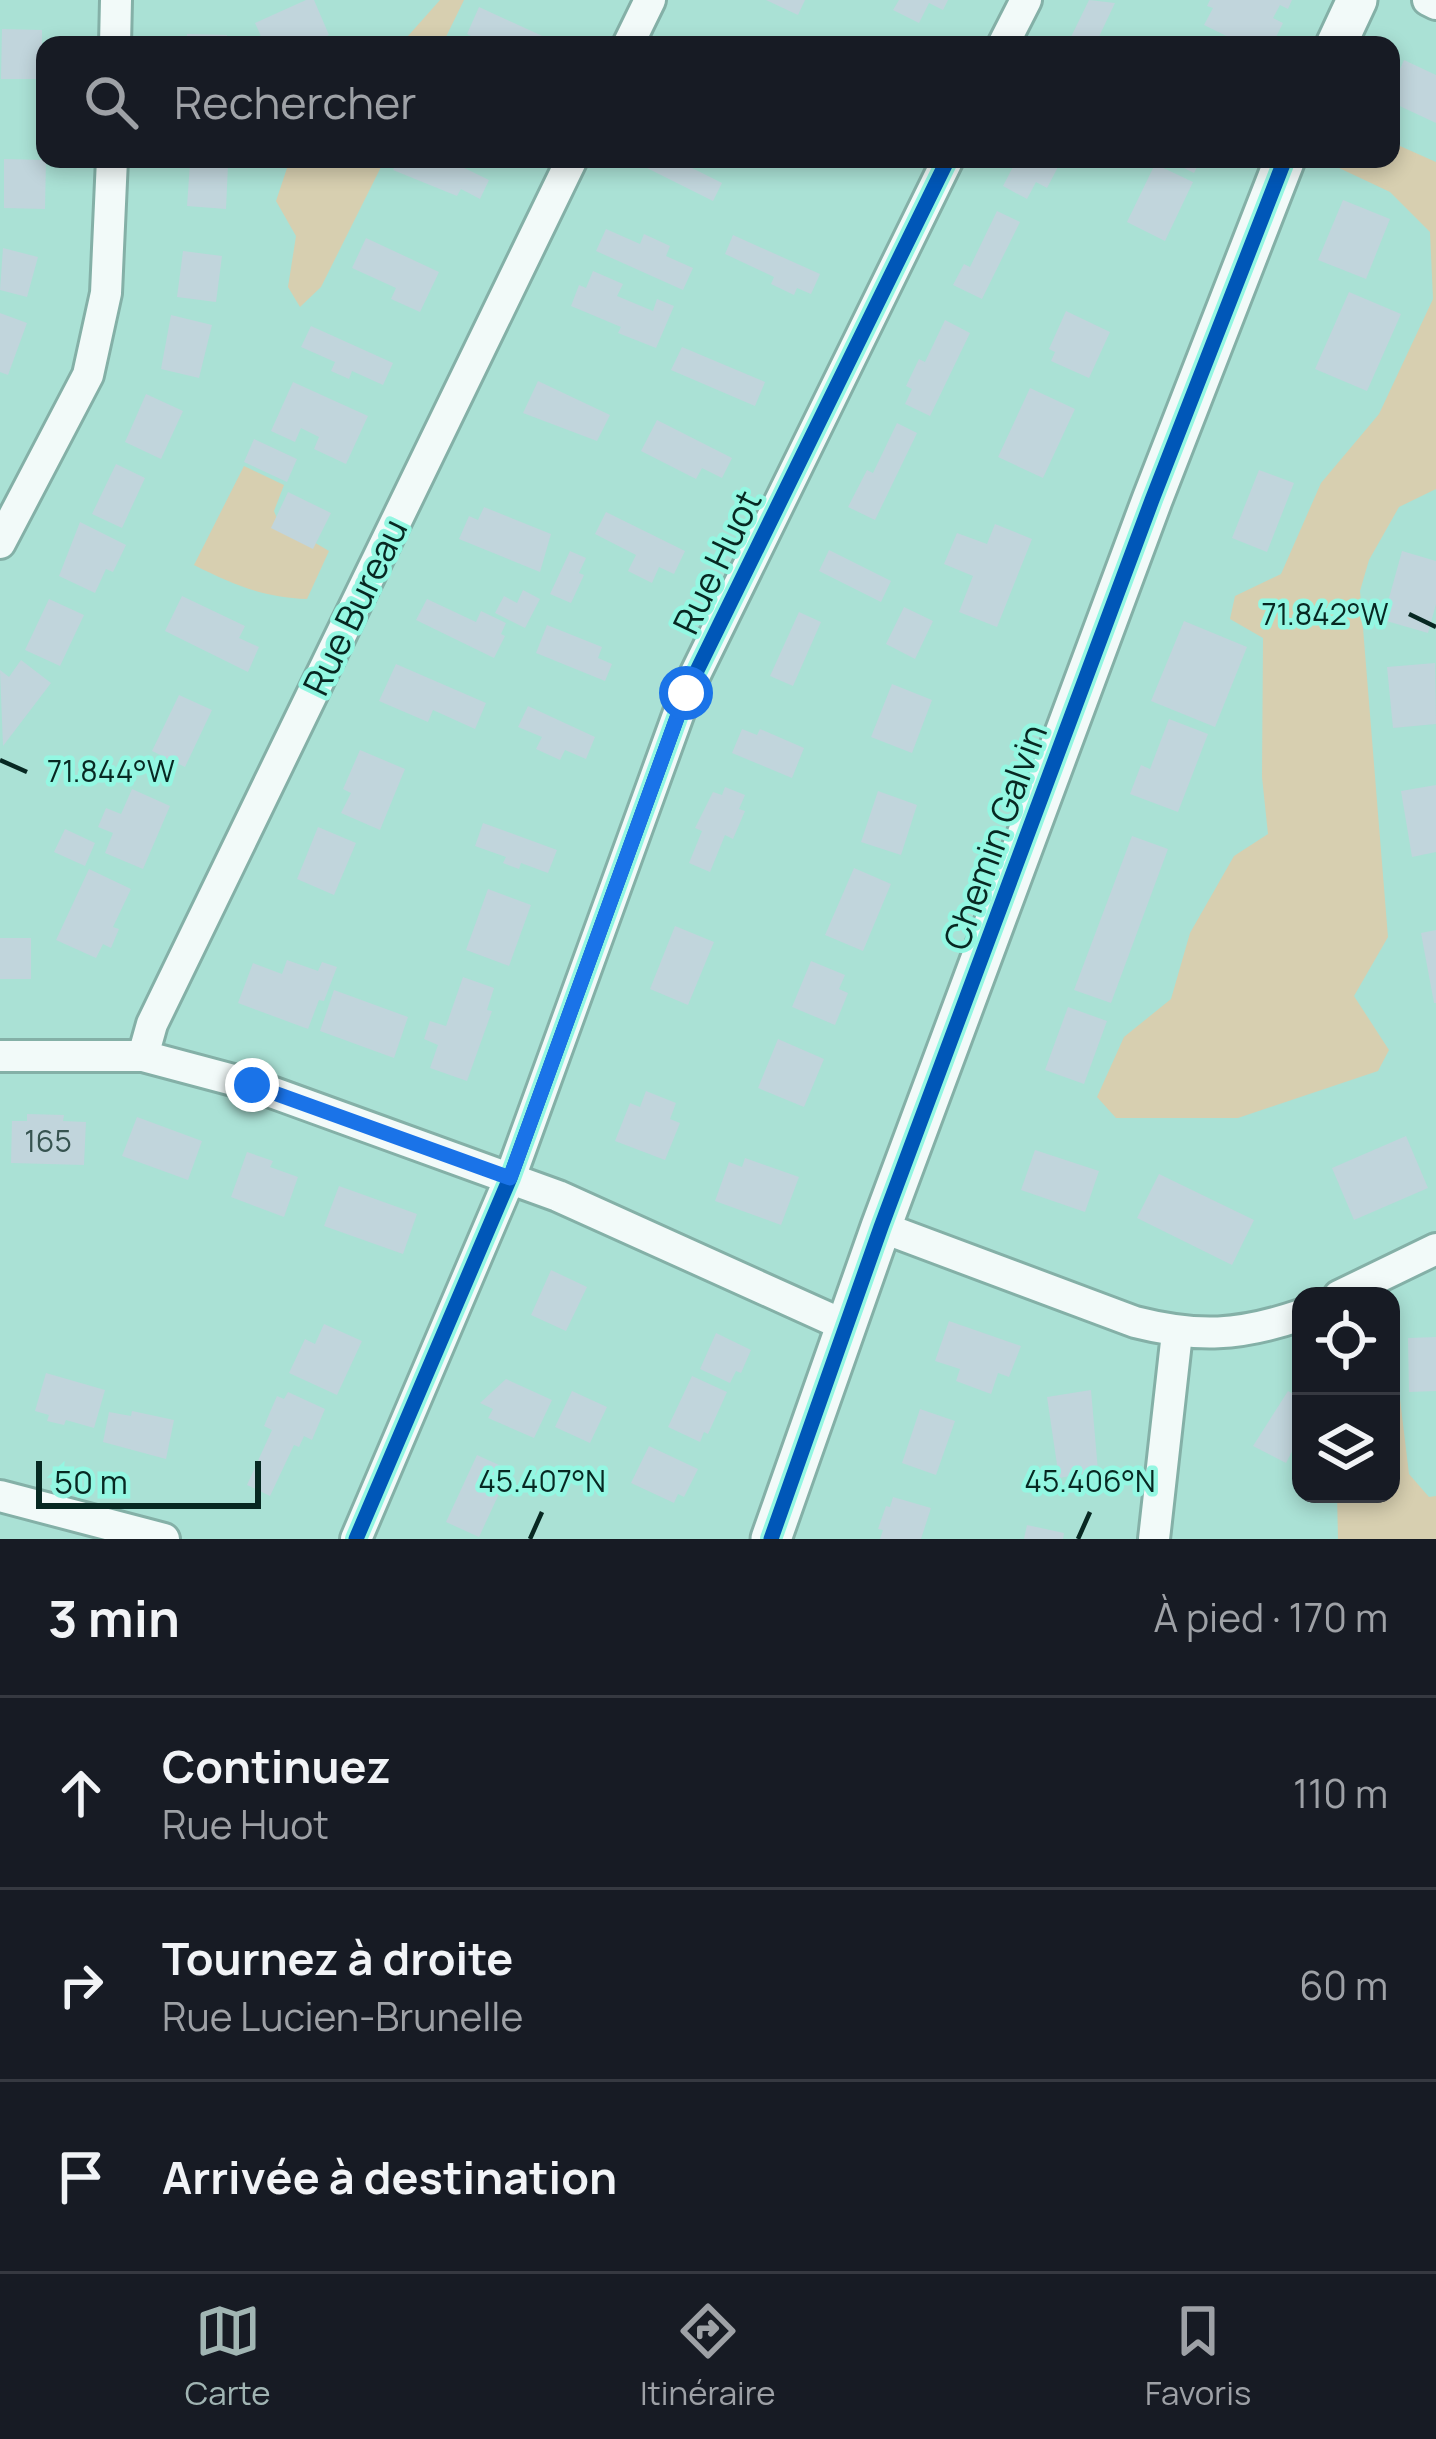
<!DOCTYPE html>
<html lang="fr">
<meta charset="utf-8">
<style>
body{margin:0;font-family:Manrope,sans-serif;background:#242831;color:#f1f3f6}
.controls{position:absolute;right:36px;bottom:36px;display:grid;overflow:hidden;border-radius:24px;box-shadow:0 6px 18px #0003}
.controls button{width:108px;height:108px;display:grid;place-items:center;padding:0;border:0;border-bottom:3px solid #363941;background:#171b24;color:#f1f3f6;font:60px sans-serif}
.scale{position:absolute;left:36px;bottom:30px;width:225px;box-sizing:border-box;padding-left:12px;border:6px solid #072822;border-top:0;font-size:33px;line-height:42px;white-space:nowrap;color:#072822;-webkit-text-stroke:9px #94f7e2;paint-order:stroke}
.stop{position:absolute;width:36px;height:36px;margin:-27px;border:9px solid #1a73e8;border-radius:50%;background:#fff}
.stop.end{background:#1a73e8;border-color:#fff;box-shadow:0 3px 12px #0008}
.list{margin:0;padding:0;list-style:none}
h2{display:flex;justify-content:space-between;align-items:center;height:156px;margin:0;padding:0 48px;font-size:51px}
h2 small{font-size:39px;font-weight:400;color:#9ea1a6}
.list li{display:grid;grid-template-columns:78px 1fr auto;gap:36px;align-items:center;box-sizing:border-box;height:192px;padding:0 48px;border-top:3px solid #363941}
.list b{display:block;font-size:45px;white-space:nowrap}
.list p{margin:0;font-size:39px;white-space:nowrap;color:#9ea1a6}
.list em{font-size:39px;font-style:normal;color:#9ea1a6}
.icon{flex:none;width:66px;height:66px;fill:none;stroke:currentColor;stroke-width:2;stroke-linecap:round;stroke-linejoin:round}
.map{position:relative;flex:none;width:1436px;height:1539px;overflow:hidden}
.search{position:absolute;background:#171b24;box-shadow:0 6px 18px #0003;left:36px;right:36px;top:36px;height:132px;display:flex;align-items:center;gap:30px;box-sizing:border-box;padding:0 42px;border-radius:24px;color:#9ea1a6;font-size:45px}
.sheet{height:732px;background:#171b24}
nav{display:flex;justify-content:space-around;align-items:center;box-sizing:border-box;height:168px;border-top:3px solid #363941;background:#171b24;font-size:33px;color:#9ea1a6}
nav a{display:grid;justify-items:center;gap:6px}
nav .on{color:#a1b5b3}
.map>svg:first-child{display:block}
</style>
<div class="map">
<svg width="1436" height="1539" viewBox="0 0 1436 1539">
<rect width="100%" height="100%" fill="#aae1d5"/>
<path fill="#d7cfb0" d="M440 0H464L442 45H400Z
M1391 142 1436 162V489L1399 507 1369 560 1360 591 1388 937 1354 996 1389 1050 1378 1071 1238 1118H1116L1097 1097 1124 1037 1171 999 1190 933 1234 856 1268 834 1262 777 1263 638 1230 619 1235 596 1281 574 1321 483 1379 414 1433 299 1430 232 1390 192 1320 159H1391Z
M290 159H385L321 287 300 307 288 287 296 236 276 201Z
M244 466 284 485 274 511 278 521 329 551 307 599C262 597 234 585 194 565Z
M1391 1324 1409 1474 1429 1497 1436 1496V1539H1338L1337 1494H1391Z"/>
<path fill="#c1d5dc" d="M306 0H314L329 35 307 45H265L255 23Z
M766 0H805L798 15Z
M899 0H948L943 10 929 3 919 23 893 10Z
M1089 0 1115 3 1095 45H1067Z
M1210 0H1292L1288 9 1280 5 1273 18 1283 23 1272 45H1245L1204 25 1213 8 1207 6Z
M479 7 562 45H491L467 34Z
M2 29 42 30V79H1Z
M187 34 227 35V45H186Z
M1404 60 1436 75V123L1391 102V89Z
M4 159 46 160 45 209 4 208Z
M398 159H446L489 180 480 199 461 189 457 196 393 170Z
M639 159H674L722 183 713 201 637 163Z
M1017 159H1049L1059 165 1047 188 1036 182 1027 199 1003 186Z
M1166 159H1201L1194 173Z
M190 163 228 165 226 209 187 206Z
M1155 164 1193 182 1165 241 1127 222Z
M1343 200 1390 219 1366 279 1318 260Z
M997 211 1020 222 982 299 953 285 964 264 970 267Z
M606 229 640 244 644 234 670 246 666 256 693 268 683 290 596 251Z
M733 235 820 274 811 294 797 288 794 295 771 284 774 277 725 254Z
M366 238 439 272 420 312 391 299 396 288 352 268Z
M3 248 38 257 27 297 0 290Z
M183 251 222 256 216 302 177 297Z
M593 271 623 284 617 296 653 311 657 299 674 306 656 348 618 333 621 327 571 306 579 285 586 288Z
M1349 292 1401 314 1367 391 1315 369Z
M1066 311 1110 332 1089 378 1051 361 1055 352 1049 349Z
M0 313 27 323 8 375 0 372Z
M171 315 212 325 199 378 161 369Z
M945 320 970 333 930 416 905 404 912 389 906 386 919 359 925 362Z
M311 326 393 363 383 385 352 371 349 379 331 371 335 362 301 347Z
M682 347 765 382 755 406 671 370Z
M538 381 610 415 597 441 523 413Z
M293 382 368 416 346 464 314 449 319 437 301 428 295 442 271 431Z
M1030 388 1075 409 1043 478 998 457Z
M146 394 183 411 161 459 125 442Z
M657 420 732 458 722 478 702 468 696 479 641 451Z
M897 423 917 433 875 520 848 507 867 470 873 473Z
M254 439 297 459 287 482 244 462Z
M116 464 145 478 122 528 92 514Z
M1259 470 1294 483 1267 552 1232 538Z
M288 492 331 513 313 549 271 528Z
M484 507 551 534 540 572 459 539 469 516 478 520Z
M606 512 685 551 674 574 659 567 652 583 628 571 636 555 595 534Z
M80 522 126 545 113 572 106 569 95 593 59 576Z
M995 524 1032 539 997 627 959 612 973 576 944 564 957 533 987 544Z
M829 550 891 581 881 602 819 571Z
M570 551 586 558 579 573 584 575 571 603 550 594Z
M1402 551 1436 561V604L1428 633 1383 620Z
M523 590 540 599 525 628 495 613 504 596 517 603Z
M182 596 245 626 239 638 259 647 248 672 165 631Z
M49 599 84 615 60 666 25 650Z
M427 599 476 622 481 611 506 623 501 634 505 636 494 658 416 620Z
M904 607 933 621 915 659 886 644Z
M799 612 821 622 793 686 770 676Z
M1184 621 1247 647 1215 727 1151 701Z
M547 625 602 647 598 658 612 664 605 681 536 653Z
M21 660 51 683 3 746 0 670 9 677Z
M1435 663 1436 724 1393 728 1387 667Z
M396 664 486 703 475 729 433 710 428 722 379 701Z
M892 684 932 700 912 753 871 737Z
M179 695 212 710 185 767 152 751Z
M528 706 595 737 586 759 565 750 560 760 536 749 542 737 518 727Z
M1169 719 1208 734 1178 812 1130 794 1141 765 1150 769Z
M742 729 757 735 760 729 804 748 792 778 732 753Z
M360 750 405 769 380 830 341 813 351 793 343 789Z
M1436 785V852L1412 857 1401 791Z
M725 787 745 795 739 809 745 811 733 839 725 835 710 872 689 863 702 831 695 828 713 792 722 795Z
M132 789 170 806 143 869 105 853 113 833 98 827 106 808 121 814Z
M878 791 917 805 901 855 861 842Z
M483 823 557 850 548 873 521 863 519 869 503 863 506 857 475 846Z
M318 827 356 843 334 895 297 879Z
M65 829 95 843 85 866 54 852Z
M1132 836 1168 849 1111 1003 1074 990Z
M854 868 891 884 863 951 825 935Z
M89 869 131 889 113 927 119 929 111 948 103 944 96 958 56 940Z
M488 889 531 905 509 966 466 950Z
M675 926 714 942 688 1005 650 989Z
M1436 930V1003H1434L1421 933Z
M0 938H31V979H0Z
M287 960 318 971 322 962 337 967 324 1001 319 1000 308 1029 238 1003 253 963 282 974Z
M811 961 845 975 839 989 848 993 835 1025 792 1007Z
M463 977 494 988 487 1010 492 1011 467 1081 430 1068 438 1045 424 1039 430 1021 446 1026Z
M334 990 408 1017 394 1058 320 1031Z
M1068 1007 1107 1021 1084 1084 1045 1070Z
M778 1039 824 1059 804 1107 758 1088Z
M646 1091 676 1103 670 1119 680 1123 665 1160 615 1141 630 1103 640 1107Z
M27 1114 64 1115 63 1121 86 1122 84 1165 11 1163 12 1121H27Z
M137 1117 202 1141 188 1180 122 1156Z
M1406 1136 1428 1188 1354 1220 1332 1168Z
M1035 1150 1099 1171 1085 1212 1021 1190Z
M247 1152 273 1161 270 1167 298 1177 284 1217 231 1197Z
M745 1158 799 1177 781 1225 715 1201 729 1162 742 1167Z
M1159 1174 1254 1220 1232 1265 1137 1218Z
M339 1186 417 1214 403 1254 324 1226Z
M551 1270 587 1287 566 1331 531 1315Z
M949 1321 1021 1346 1009 1377 998 1373 991 1394 956 1381 960 1369 935 1361Z
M324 1324 362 1341 337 1395 289 1373 305 1339 315 1344Z
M716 1333 751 1350 741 1373 736 1371 730 1383 700 1369Z
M1436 1337V1391L1409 1392 1408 1338Z
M46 1373 105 1390 94 1428 66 1420 64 1425 47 1421 49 1415 35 1411Z
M692 1376 727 1392 708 1434 704 1432 700 1442 668 1427Z
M506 1379 552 1400 534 1438 488 1418 493 1409 480 1403Z
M1091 1390 1098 1471 1059 1478 1047 1397Z
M572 1391 607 1407 590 1443 555 1427Z
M1288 1391 1301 1398V1434L1286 1463 1253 1446Z
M288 1392 325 1409 312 1440 304 1436 299 1447 294 1445 270 1496 247 1485 272 1430 264 1426 277 1396 284 1399Z
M920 1409 955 1421 936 1475 902 1463Z
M132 1411 174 1420 166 1459 103 1442 109 1412 131 1416Z
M649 1446 698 1469 684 1497 678 1494 674 1503 631 1483Z
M477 1455 510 1470 479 1537 446 1522Z
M893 1497 931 1508 921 1539H880L883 1530 878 1529 886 1506 890 1507Z
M1027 1525 1064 1533 1063 1539H1024Z"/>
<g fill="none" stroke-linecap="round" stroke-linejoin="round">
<defs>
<path id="minor" d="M1428 0 1436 4
M115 45 116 0
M628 45 650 0
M1003 45 1026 0
M0 543 88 375 106 293 112 159
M0 1056H143L252 1085 558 1196 846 1326
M143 1056 152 1024 572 159
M881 1227 1135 1322C1198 1338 1239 1336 1301 1315
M1339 1296 1436 1249
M0 1496 164 1539
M356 1539 510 1178 686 693 948 159
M1154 1539 1177 1333"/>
<path id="tertiary" d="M1336 45 1357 0
M771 1539 881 1227 1152 500 1285 159"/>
</defs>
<use href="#minor" stroke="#84b0a7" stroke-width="36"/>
<use href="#tertiary" stroke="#84b0a7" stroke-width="45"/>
<use href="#minor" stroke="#f2faf9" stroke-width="30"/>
<use href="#tertiary" stroke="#f2faf9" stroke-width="39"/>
<defs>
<path id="cycleway" d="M356 1539 510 1178 686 693 948 159
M771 1539 881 1227 1152 500 1285 159"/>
</defs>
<use href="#cycleway" stroke="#94f7e2" stroke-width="22"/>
<use href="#cycleway" stroke="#0057b8" stroke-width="15"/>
</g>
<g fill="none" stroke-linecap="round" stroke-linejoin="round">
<path stroke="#1a73e8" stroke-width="15" d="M252 1085 510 1178 686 693"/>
</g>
<path fill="none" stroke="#072822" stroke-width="4.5" d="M1409 614 1436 627M0 760 27 772M530 1539 542 1512M1078 1539 1090 1512"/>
<g text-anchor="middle" stroke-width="9" stroke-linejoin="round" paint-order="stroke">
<g font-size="30" fill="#365350">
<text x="48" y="1152">165</text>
</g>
<g font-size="36" fill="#072822" stroke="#94f7e2">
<text transform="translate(717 562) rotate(-64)" y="13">Rue Huot</text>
<text transform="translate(355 607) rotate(-64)" y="13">Rue Bureau</text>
<text transform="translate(995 837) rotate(-70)" y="13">Chemin Galvin</text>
</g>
</g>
<g font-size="30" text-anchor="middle" fill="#072822" stroke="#94f7e2" stroke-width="9" stroke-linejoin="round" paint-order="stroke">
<text x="1325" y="625">71.842°W</text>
<text x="111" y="782">71.844°W</text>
<text x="542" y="1492">45.407°N</text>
<text x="1090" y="1492">45.406°N</text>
</g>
</svg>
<div class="controls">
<button><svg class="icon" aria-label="locate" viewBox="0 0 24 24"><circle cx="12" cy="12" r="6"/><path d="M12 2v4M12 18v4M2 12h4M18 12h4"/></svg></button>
<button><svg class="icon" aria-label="layers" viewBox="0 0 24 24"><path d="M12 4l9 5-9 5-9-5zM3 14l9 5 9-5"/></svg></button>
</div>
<div class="scale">50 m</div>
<div class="stop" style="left:686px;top:693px"></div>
<div class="stop end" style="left:252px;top:1085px"></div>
<div class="search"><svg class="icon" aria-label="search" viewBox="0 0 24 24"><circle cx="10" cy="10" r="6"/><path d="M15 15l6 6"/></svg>Rechercher</div>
</div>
<section class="sheet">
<h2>3 min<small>À pied · 170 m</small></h2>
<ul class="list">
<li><svg class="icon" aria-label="ahead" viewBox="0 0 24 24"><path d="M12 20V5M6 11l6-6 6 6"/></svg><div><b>Continuez</b><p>Rue Huot</p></div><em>110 m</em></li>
<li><svg class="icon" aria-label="right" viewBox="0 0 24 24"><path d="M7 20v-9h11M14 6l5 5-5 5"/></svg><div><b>Tournez à droite</b><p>Rue Lucien-Brunelle</p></div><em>60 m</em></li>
<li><svg class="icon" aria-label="arrive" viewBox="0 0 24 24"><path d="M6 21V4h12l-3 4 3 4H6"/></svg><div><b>Arrivée à destination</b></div></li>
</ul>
</section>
<nav>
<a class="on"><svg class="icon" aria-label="map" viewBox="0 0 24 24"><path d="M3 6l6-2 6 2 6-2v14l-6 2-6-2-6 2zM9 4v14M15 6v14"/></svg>Carte</a>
<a><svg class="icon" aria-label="directions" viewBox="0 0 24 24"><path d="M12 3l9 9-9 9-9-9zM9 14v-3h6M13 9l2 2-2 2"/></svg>Itinéraire</a>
<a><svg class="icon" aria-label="saved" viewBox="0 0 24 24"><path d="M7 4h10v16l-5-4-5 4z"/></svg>Favoris</a>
</nav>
